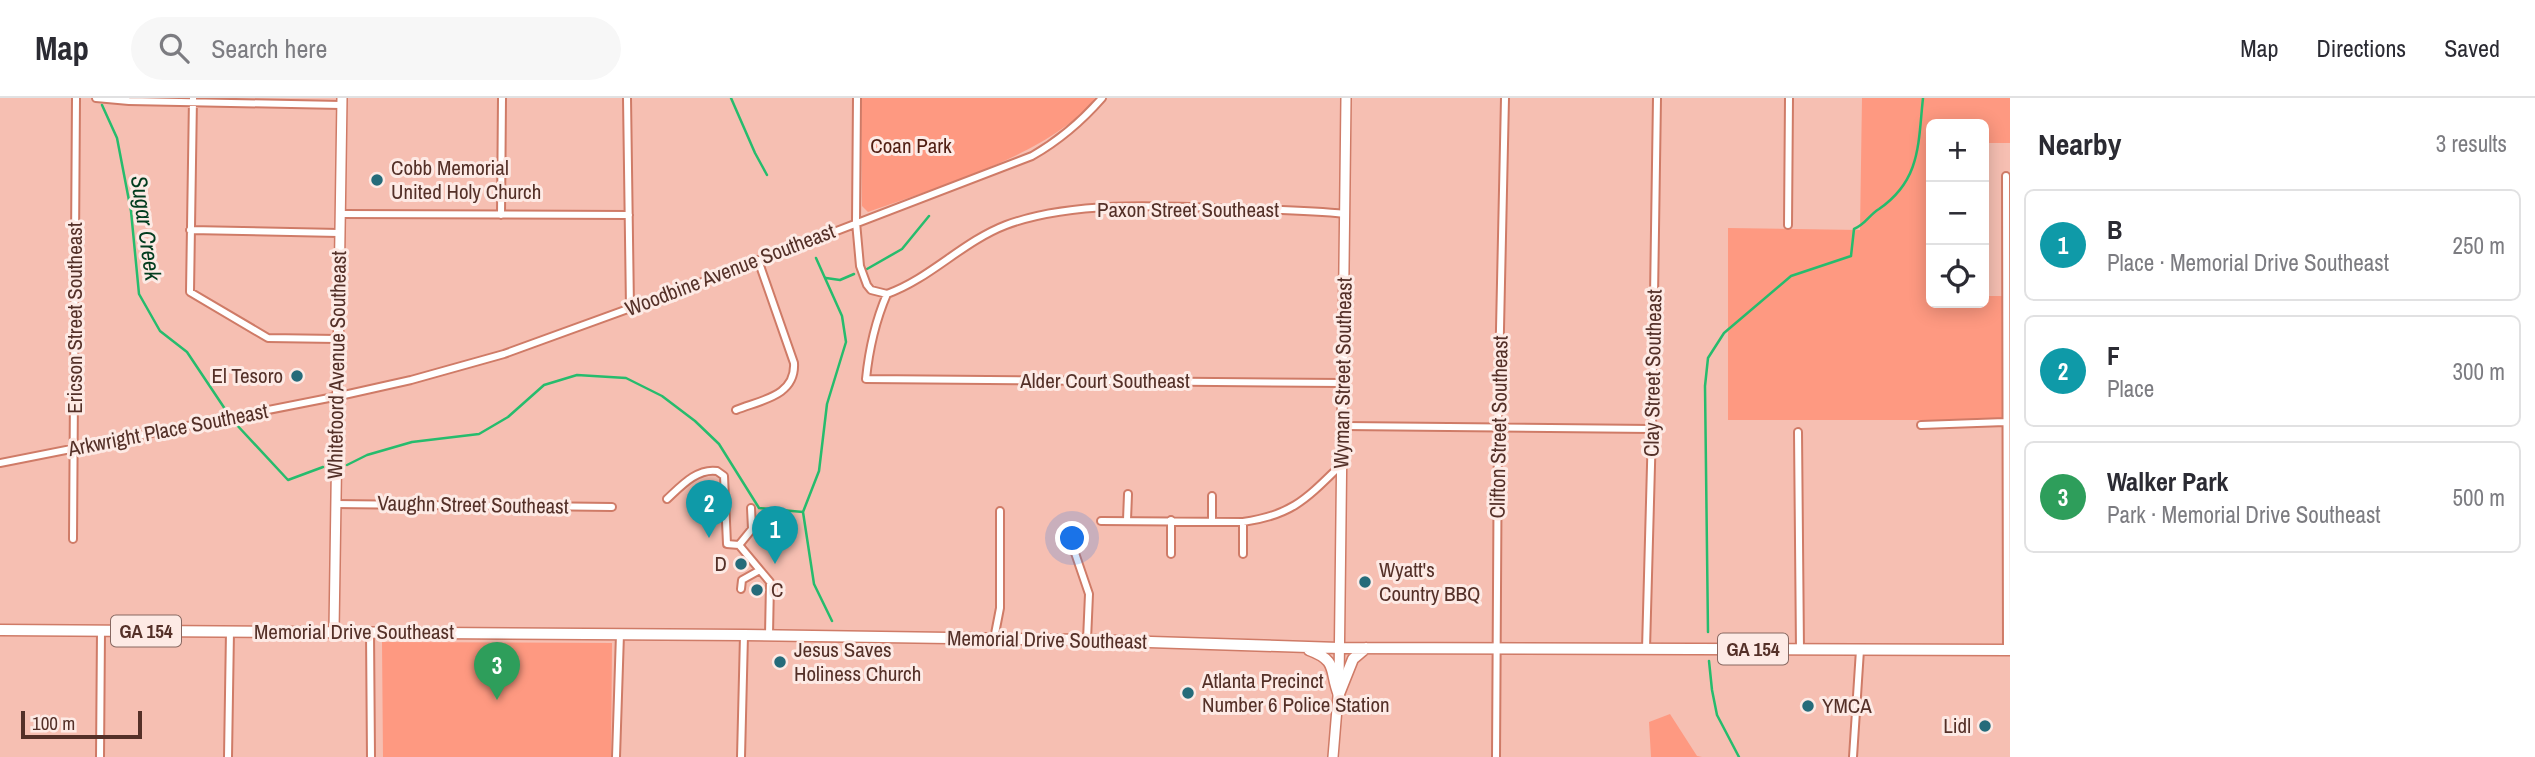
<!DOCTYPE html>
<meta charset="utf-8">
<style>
body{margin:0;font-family:"Archivo Narrow",sans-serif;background:#f7f7f7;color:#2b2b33}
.controls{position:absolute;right:21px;top:21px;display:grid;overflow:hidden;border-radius:10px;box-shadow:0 4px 18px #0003}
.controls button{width:63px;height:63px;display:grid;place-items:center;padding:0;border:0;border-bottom:2px solid #e1e1e2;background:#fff;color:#2b2b33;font:35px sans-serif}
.scale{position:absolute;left:21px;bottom:18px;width:121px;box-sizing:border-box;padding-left:7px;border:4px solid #543028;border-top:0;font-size:19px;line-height:24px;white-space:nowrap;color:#543028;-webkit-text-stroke:5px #fdeae5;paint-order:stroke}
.you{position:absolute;left:1073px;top:441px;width:24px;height:24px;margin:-18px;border:5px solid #fff;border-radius:50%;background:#1a73e8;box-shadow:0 0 0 10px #1a73e833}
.badge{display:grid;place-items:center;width:46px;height:46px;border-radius:50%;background:#256b7a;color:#fff;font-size:23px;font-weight:700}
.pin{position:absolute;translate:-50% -58px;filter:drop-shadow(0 2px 4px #0008)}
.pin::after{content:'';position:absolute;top:37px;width:24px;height:21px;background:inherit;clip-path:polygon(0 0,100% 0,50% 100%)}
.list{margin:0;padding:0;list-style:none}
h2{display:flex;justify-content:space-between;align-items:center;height:91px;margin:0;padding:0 28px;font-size:30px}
h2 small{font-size:23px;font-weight:400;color:#7c7c81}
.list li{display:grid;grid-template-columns:46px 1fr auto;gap:21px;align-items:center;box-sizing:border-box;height:112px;margin:0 14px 14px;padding:0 14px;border:2px solid #e1e1e2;border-radius:10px}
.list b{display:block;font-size:26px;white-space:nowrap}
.list p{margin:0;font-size:23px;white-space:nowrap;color:#7c7c81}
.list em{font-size:23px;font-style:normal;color:#7c7c81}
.icon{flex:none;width:38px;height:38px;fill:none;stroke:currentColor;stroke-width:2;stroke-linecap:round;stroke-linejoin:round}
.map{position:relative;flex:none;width:2010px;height:659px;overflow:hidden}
header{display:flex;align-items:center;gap:42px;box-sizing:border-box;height:98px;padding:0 35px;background:#fff;border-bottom:2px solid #e1e1e2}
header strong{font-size:33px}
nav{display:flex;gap:38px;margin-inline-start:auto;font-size:24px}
.search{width:490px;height:63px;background:#f7f7f7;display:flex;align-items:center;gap:18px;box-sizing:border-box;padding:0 24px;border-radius:38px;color:#7c7c81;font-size:26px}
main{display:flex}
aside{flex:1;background:#fff}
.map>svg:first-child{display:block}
</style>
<header>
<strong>Map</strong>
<div class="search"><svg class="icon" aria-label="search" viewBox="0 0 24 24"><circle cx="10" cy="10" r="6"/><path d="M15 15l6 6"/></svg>Search here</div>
<nav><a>Map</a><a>Directions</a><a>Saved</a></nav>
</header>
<main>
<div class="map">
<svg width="2010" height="659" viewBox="0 0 2010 659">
<rect width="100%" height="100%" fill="#f6bfb2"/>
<path fill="#fe9981" d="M861 0H1095C1053 56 934 90 868 114L862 108Z
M1862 0H2010V45H1984V26H1931V205H1984V198H2008L2007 322H1728V130L1860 132Z
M382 544 612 545 611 659H383Z
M1670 616 1697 658 1702 659H1651L1649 624Z"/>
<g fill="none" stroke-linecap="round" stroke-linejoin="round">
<path stroke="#26bc6d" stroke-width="2.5" d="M731 0 755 55 767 77
M102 7 117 40 131 113 139 196 160 233 187 254 227 314
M816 160 842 218 846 244 827 306 819 373 803 414 814 486 832 523
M867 171 902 151 929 118
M826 180 840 182 854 176
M235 325 288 382 323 369
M347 367 367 357 412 344 479 336 508 319 544 287 577 277 626 280 662 298 695 323 719 346 759 410 803 414
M1708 534 1705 288 1708 260 1724 235 1791 178 1851 158 1854 131C1866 126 1869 117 1879 111 1921 82 1918 46 1923 0
M1709 563 1712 592 1717 617 1739 659"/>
<defs>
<path id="street" d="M96 0 129 3 341 7
M193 0 190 194 268 240 337 241
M627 0 630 210
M857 0 856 124 860 168 867 187 871 192 887 196
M2006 78 2007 552
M340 116 629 117
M501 117 502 0
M1788 127 1789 0
M190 132 339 135
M1344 285 866 281C869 251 875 224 887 196 931 180 962 144 1006 127 1074 102 1167 108 1239 111 1274 112 1310 112 1345 116
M736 312C761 302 796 298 794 265L758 162
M1921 327 2005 324
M1344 328 1652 331
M1798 334 1800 552
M0 365 344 297 411 282 504 256 727 175 1032 58C1060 42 1081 24 1102 0
M1212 398V423
M667 401C681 388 697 370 717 373L724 378 727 446 739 447 770 484 769 537
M335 406 612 409
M1127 422 1128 396
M1101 423 1243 424C1293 417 1307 400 1342 366
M1243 424V456
M1078 435 1075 455 1089 496 1087 542
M73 441 76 0
M739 447 752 431 751 410
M1171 456V422
M741 491 742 482 760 472
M370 534 371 659
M994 541 1000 510V413
M1646 551 1652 331 1657 0
M100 659 101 533
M228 659 230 533
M616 659 620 536
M741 659 744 537
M1496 659 1498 323 1505 0
M1853 659 1860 552"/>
<path id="secondary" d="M334 533 342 0
M1333 659 1339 586 1346 0"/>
<path id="primary" d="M0 532 744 537 1087 542 1339 550 2010 552
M1309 552C1339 563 1329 573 1339 597
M1339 596 1353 561 1366 550"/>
</defs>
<use href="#street" stroke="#cf7b67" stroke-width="10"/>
<use href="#secondary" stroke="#cf7b67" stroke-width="12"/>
<use href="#primary" stroke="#cf7b67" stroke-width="13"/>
<use href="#street" stroke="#fff" stroke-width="6"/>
<use href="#secondary" stroke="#fff" stroke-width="9"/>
<use href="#primary" stroke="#fff" stroke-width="10"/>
</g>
<g fill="#256b7a" stroke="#fdeae5" stroke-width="2.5">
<circle cx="377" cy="82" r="7"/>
<circle cx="297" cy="278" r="7"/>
<circle cx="741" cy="466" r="7"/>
<circle cx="1365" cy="484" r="7"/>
<circle cx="757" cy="492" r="7"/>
<circle cx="780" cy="564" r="7"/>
<circle cx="1188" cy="595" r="7"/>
<circle cx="1808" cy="608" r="7"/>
<circle cx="1985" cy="628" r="7"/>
</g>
<g text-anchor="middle" stroke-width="6" stroke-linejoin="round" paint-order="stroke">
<g fill="#fdeae5" stroke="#876861" stroke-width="2">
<rect x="111" y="517.5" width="70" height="31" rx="5"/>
<rect x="1718" y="535.5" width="70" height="31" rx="5"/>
</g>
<g font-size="19" font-weight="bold" fill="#543028">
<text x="146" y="540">GA 154</text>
<text x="1753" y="558">GA 154</text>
</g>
<g font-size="21" fill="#4f1d12" stroke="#fdeae5">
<text x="911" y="55">Coan Park</text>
</g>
<g font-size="21" fill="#543028" stroke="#fdeae5" text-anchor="start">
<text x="391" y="77">Cobb Memorial<tspan x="391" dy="24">United Holy Church</tspan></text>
<text x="283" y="285" text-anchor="end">El Tesoro</text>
<text x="727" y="473" text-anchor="end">D</text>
<text x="1379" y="479">Wyatt's<tspan x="1379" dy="24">Country BBQ</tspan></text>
<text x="771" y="499">C</text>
<text x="794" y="559">Jesus Saves<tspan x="794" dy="24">Holiness Church</tspan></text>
<text x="1202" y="590">Atlanta Precinct<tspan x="1202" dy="24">Number 6 Police Station</tspan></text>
<text x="1822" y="615">YMCA</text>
<text x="1971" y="635" text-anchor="end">Lidl</text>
</g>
<g font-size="21" fill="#543028" stroke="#fdeae5">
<text x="1188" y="119">Paxon Street Southeast</text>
<text transform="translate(730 172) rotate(-21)" y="7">Woodbine Avenue Southeast</text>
<text transform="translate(75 220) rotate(-90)" y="7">Ericson Street Southeast</text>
<text transform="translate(337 267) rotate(-89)" y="7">Whitefoord Avenue Southeast</text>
<text transform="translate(1343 275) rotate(-89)" y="7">Wyman Street Southeast</text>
<text transform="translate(1653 275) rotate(-89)" y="7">Clay Street Southeast</text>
<text x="1105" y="290">Alder Court Southeast</text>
<text transform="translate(1499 329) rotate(-89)" y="7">Clifton Street Southeast</text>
<text transform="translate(168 332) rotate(-11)" y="7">Arkwright Place Southeast</text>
<text transform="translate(473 407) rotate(1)" y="7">Vaughn Street Southeast</text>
<text x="354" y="541">Memorial Drive Southeast</text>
<text transform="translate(1047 542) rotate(1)" y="7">Memorial Drive Southeast</text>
</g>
<g font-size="23" font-style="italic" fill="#023d1f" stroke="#fdeae5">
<text transform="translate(146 130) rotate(82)" y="8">Sugar Creek</text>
</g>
</g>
</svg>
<div class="controls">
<button>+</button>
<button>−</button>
<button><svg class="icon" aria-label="locate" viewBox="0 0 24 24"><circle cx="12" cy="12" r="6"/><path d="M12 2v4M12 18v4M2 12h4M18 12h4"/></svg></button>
</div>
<div class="scale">100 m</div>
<div class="you"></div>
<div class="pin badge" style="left:775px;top:466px;background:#0f9aa8">1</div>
<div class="pin badge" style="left:709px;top:440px;background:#0f9aa8">2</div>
<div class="pin badge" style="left:497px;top:602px;background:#2e9e5b">3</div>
</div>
<aside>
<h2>Nearby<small>3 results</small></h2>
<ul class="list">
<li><span class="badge" style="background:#0f9aa8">1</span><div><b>B</b><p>Place · Memorial Drive Southeast</p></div><em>250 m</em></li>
<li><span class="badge" style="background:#0f9aa8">2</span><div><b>F</b><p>Place</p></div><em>300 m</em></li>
<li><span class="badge" style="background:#2e9e5b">3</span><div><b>Walker Park</b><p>Park · Memorial Drive Southeast</p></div><em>500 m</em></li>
</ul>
</aside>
</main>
